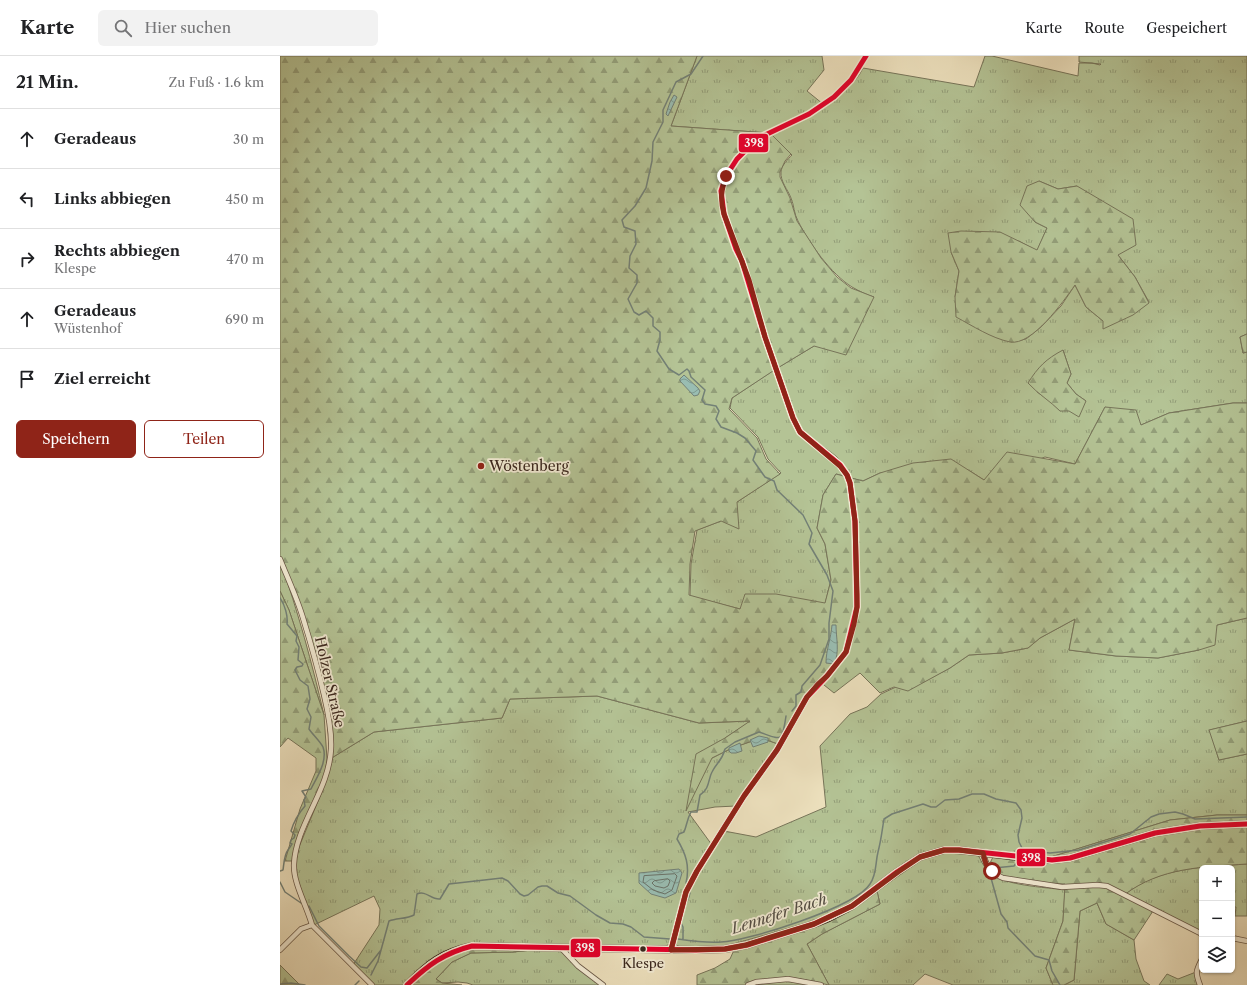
<!DOCTYPE html>
<html lang="de">
<meta charset="utf-8">
<style>
body{margin:0;font-family:"Libre Caslon Text",serif;background:#f2f2f2;color:#202124}
.controls{position:absolute;right:12px;bottom:12px;display:grid;overflow:hidden;border-radius:6px;box-shadow:0 1px 3px #0004}
.controls button{width:36px;height:36px;display:grid;place-items:center;padding:0;border:0;border-bottom:1px solid #e0e0e0;background:#fff;color:#202124;font:20px sans-serif}
.stop{position:absolute;width:12px;height:12px;margin:-9px;border:3px solid #8f2418;border-radius:50%;background:#fff}
.stop.end{background:#8f2418;border-color:#fff;box-shadow:0 1px 4px #0008}
.list{margin:0;padding:0;list-style:none}
h2{display:flex;justify-content:space-between;align-items:center;height:52px;margin:0;padding:0 16px;font-size:17px}
h2 small{font-size:13px;font-weight:400;color:#757577}
.list li{display:grid;grid-template-columns:26px 1fr auto;gap:12px;align-items:center;box-sizing:border-box;height:60px;padding:0 16px;border-top:1px solid #e0e0e0}
.list b{display:block;font-size:15px;white-space:nowrap}
.list p{margin:0;font-size:13px;white-space:nowrap;color:#757577}
.list em{font-size:13px;font-style:normal;color:#757577}
.actions{display:flex;gap:8px;padding:12px 16px}
.actions a{flex:1;padding:9px 0;border:1px solid #8f2418;border-radius:6px;text-align:center;font-size:14px;color:#8f2418}
.actions .main{background:#8f2418;color:#fff}
.icon{flex:none;width:22px;height:22px;fill:none;stroke:currentColor;stroke-width:2;stroke-linecap:round;stroke-linejoin:round}
.map{position:relative;flex:none;width:967px;height:929px;overflow:hidden}
header{display:flex;align-items:center;gap:24px;box-sizing:border-box;height:56px;padding:0 20px;background:#fff;border-bottom:1px solid #e0e0e0}
header strong{font-size:19px}
nav{display:flex;gap:22px;margin-inline-start:auto;font-size:14px}
.search{width:280px;height:36px;background:#f2f2f2;display:flex;align-items:center;gap:10px;box-sizing:border-box;padding:0 14px;border-radius:6px;color:#757577;font-size:15px}
main{display:flex}
aside{flex:1;background:#fff}
.map>svg:first-child{display:block}
</style>
<header>
<strong>Karte</strong>
<div class="search"><svg class="icon" aria-label="search" viewBox="0 0 24 24"><circle cx="10" cy="10" r="6"/><path d="M15 15l6 6"/></svg>Hier suchen</div>
<nav><a>Karte</a><a>Route</a><a>Gespeichert</a></nav>
</header>
<main>
<aside>
<h2>21 Min.<small>Zu Fuß · 1.6 km</small></h2>
<ul class="list">
<li><svg class="icon" aria-label="ahead" viewBox="0 0 24 24"><path d="M12 20V5M6 11l6-6 6 6"/></svg><div><b>Geradeaus</b></div><em>30 m</em></li>
<li><svg class="icon" aria-label="left" viewBox="0 0 24 24"><path d="M17 20v-9H6M10 6l-5 5 5 5"/></svg><div><b>Links abbiegen</b></div><em>450 m</em></li>
<li><svg class="icon" aria-label="right" viewBox="0 0 24 24"><path d="M7 20v-9h11M14 6l5 5-5 5"/></svg><div><b>Rechts abbiegen</b><p>Klespe</p></div><em>470 m</em></li>
<li><svg class="icon" aria-label="ahead" viewBox="0 0 24 24"><path d="M12 20V5M6 11l6-6 6 6"/></svg><div><b>Geradeaus</b><p>Wüstenhof</p></div><em>690 m</em></li>
<li><svg class="icon" aria-label="arrive" viewBox="0 0 24 24"><path d="M6 21V4h12l-3 4 3 4H6"/></svg><div><b>Ziel erreicht</b></div></li>
</ul>
<div class="actions"><a class="main">Speichern</a><a>Teilen</a></div>
</aside>
<div class="map">
<svg width="967" height="929" viewBox="0 0 967 929">
<defs>
<pattern id="grass-tufts" width="24" height="20" patternUnits="userSpaceOnUse"><rect width="24" height="20" fill="#b4c395"/><path d="M3 7l-1-3M5 7V3M7 7l1-3M15 17l-1-3M17 17v-4M19 17l1-3" fill="none" stroke="#939e79"/></pattern>
<pattern id="forest-firs" width="22" height="20" patternUnits="userSpaceOnUse"><rect width="22" height="20" fill="#b4c395"/><path d="M5 1l3.5 6h-7zM16 11l3.5 6h-7z" fill="#939e79"/></pattern>
<pattern id="water-waves" width="16" height="10" patternUnits="userSpaceOnUse"><rect width="16" height="10" fill="#99bdb2"/><path d="M0 5q4-4 8 0t8 0" fill="none" stroke="#7e9a90"/></pattern>
</defs>
<rect width="100%" height="100%" fill="#ede1be"/>
<filter id="stains"><feTurbulence type="fractalNoise" baseFrequency=".005" numOctaves="4"/><feColorMatrix values="0 0 0 0 .2 0 0 0 0 .09 0 0 0 0 .02 0 0 0 .5 -.17"/></filter>
<radialGradient id="worn" r=".72"><stop offset=".6" stop-color="#630" stop-opacity="0"/><stop offset="1" stop-color="#630" stop-opacity=".3"/></radialGradient>
<path fill="url(#grass-tufts)" stroke="#77755a" fill-rule="evenodd" d="M417 0H542L544 14 527 35 543 48 488 77 391 70Z
M705 0H712L798 20 799 7H812L820 9 821 8 799 6V0H967V278L960 281 963 297 967 296V347H953L889 357 861 369 825 351 795 408 765 401 704 424 690 415 600 417 583 425 570 422C567 415 563 407 557 401 545 391 531 384 521 372 510 359 504 328 499 311L534 290 594 241C587 239 579 235 572 231 551 218 529 187 518 165 514 158 514 149 511 142 508 134 500 125 501 116 501 110 508 103 512 99L492 79C520 65 569 42 583 12L694 31ZM759 125 778 133 797 130 838 199 855 221 869 246 823 265 806 251 795 229 781 250 761 271 746 283 731 286 675 241 679 215 671 196 739 185 757 195 767 172 755 166ZM783 294 791 318 787 327 796 338 806 345 780 355 770 345 757 336Z
M497 312 519 371 529 381 556 403 564 413 568 421 556 418 543 439 537 472 545 488 551 524 545 548 460 553 410 540 411 508 417 474 441 465 457 446 501 417 488 403 478 381 450 352 452 342Z
M0 505C18 555 32 607 44 659L9 554 0 535Z
M967 562V665L930 674 939 704 967 698V759H937L890 764 771 801 667 791 643 797 624 807 595 830 568 849 534 865 446 890 400 891 395 888 407 838 413 825 444 775 476 781 546 751 540 690 570 658 587 651 601 638 616 631 628 634 670 612 689 599 722 597 748 592 760 582 795 563 789 594 836 600 878 602 919 594 937 569Z
M317 640 419 667 471 665 445 682 432 702 452 692 481 682 501 689 456 750 435 751 408 756 432 789 411 822 391 888 385 890 192 888C182 890 171 892 162 897 147 904 135 917 124 929H94L73 909 99 869 100 853 94 840 34 869 16 820V805L19 791 43 733 50 703 94 676 222 662 230 643Z
M666 797 698 799C701 804 703 810 708 815 722 830 765 831 785 834L783 865 766 912 773 929H673L645 918 633 929H549L527 888 542 878 600 848 597 835 644 802Z
M967 808V860H955L956 851H952V812H922V877L845 838C880 811 924 811 967 808Z
M817 847 826 868 854 884 856 903 864 925 870 929H784L794 924 800 855Z
M262 893H281L322 929H193L187 927 178 926 162 927 156 923 172 906 191 897 233 896Z
M916 916 919 929H879L887 918 898 923Z
M506 924 543 929H476Z"/>
<path fill="url(#forest-firs)" stroke="#77755a" d="M0 0H417L391 70 490 77 511 98 505 105 500 116V121L510 142 517 165 541 202 557 221 571 232 594 241 566 299 534 290 496 313 452 342 449 353 477 382 486 403 500 418 457 446 459 473 441 465 415 475 410 508 409 539 460 553 465 538H496L545 547 551 524 545 488 537 472 543 439 556 418 583 425 600 417 633 407 671 403 704 424 727 396 795 408 825 351 856 354 861 369 889 357 953 347H967V562L937 569 935 589 919 594 878 602 836 600 789 594 795 563 760 582 748 592 722 597 689 599 670 612 628 635 614 631 600 637 580 617 554 637 539 625C522 643 509 664 501 689L481 682 452 692 432 702 406 755 416 698 445 682 470 665 419 667 317 640 230 643 222 662 94 676 50 703 47 659 34 602 11 531 0 502Z
M759 125 778 133 797 130 853 163 856 189 838 199 855 221 869 247 853 259 823 273V265L806 251 795 229C783 246 752 290 730 286 711 282 693 270 676 261L675 241 679 215 671 196 668 177 681 175 720 176 757 194 767 172 755 166 740 149 747 130Z
M967 278V296L963 297 960 281Z
M783 294 791 318 787 327 796 338 806 345 799 361 789 355H780C770 345 758 338 748 327 758 311 766 303 783 294Z
M0 535 9 554 44 659 47 703 45 720 17 791 14 805H5L20 753 36 715V702L8 682 0 691Z
M967 665V698L939 704 929 674Z
M937 759H967V808C923 811 881 811 844 839L873 855 854 884 826 868 817 847 800 855 794 924 784 929H773L766 912 783 865 785 828 760 827 726 822 715 814 710 807 713 801 769 807 771 801 890 764Z
M597 835 600 848 542 878 527 888 549 929 520 923 467 929H417V919L435 912 450 903 454 894 537 870Z
M192 893H262L233 896 191 897 172 906 156 923 162 927 182 929H131L143 915 167 899Z
M0 909 20 929H0Z"/>
<path fill="url(#water-waves)" stroke="#738177" d="M394 39 397 41 388 60 386 58 390 46Z
M404 319 418 332 420 335 418 339 414 340 400 325V323Z
M552 569H556C556 582 560 596 554 608L546 607C546 594 551 582 552 569Z
M479 680 488 682V686L473 691 470 684Z
M460 687 462 695 456 697H451L449 695V692Z
M399 813 402 817 396 837 385 842 371 838 359 827V817Z"/>
<g fill="none" stroke-linecap="round" stroke-linejoin="round">
<path stroke="#6a7268" stroke-width="1" d="M395 818 397 820 392 834 385 838 373 834 363 826 364 820Z
M388 823 390 825 388 830 384 832 375 830 372 827 374 825Z"/>
<path stroke="#738177" stroke-width="1.5" d="M423 0 411 18 396 26 383 54V66L373 86 372 105 366 132 355 150 342 164 344 171 355 175 356 188 350 200 349 212 357 219V227L348 243 354 256 359 259 366 255 373 262V270L380 276V284L377 295 389 313 399 319 407 313 409 315 411 321 425 334 422 344 425 348 436 350 439 355 436 363 441 371 457 377 465 382 476 395 473 404 485 421 494 425 497 434 523 459 532 477 529 488 547 519 553 535 549 567V583L540 609 522 630 521 636 516 639V650L512 655
M0 542C5 549 8 560 7 568L17 580 16 585 19 591 18 604 23 608 22 610 17 611 15 614 20 624 28 630 30 643 27 653 31 661 29 673C33 679 40 685 43 691 48 705 37 721 31 733L22 735 26 741 24 744 25 750C18 758 14 765 11 775L15 779 14 782 11 784 10 787 12 788C11 790 9 792 8 794 4 799 4 808 3 814L0 815
M714 812 734 810 737 806
M711 822 721 858 727 866 728 872 755 900 769 904 772 915 780 929
M0 826 5 836 21 847
M406 827C410 810 406 798 397 783L399 778 404 776C407 769 407 763 411 756H417L420 739C430 733 428 723 432 716 437 706 442 705 445 693L455 686 479 676C502 684 502 687 506 660
M29 850 39 870 69 900 81 911 87 912 101 894
M398 883C412 885 427 887 441 886 468 885 576 851 590 828 597 818 595 808 598 796 601 785 602 775 604 763L612 758 643 748 651 751H656L665 744 679 743 692 738H704L716 743 736 747 741 754 742 762 738 779 739 786 742 792 751 795 770 797 799 794 850 778 871 761 879 758 895 756 903 758 915 763 967 761
M403 883V871L401 867C403 861 404 855 405 850 407 845 409 843 410 837
M91 919 98 905 109 865C117 862 127 863 134 859L137 838C146 834 151 844 160 843L169 828 222 822 228 825 240 838 244 840 248 839 258 831 262 830H267L278 837 290 840 316 859 330 867 343 868 351 871 364 881 390 883
M0 928 11 927 25 929
M75 929 79 925"/>
<defs>
<path id="minor" d="M0 503C8 523 17 542 23 562 31 588 38 613 44 639 48 656 52 675 51 693 49 735 16 768 14 808 13 827 27 850 32 869
M703 797C706 810 711 817 723 822L782 831 817 829 827 830 922 878
M32 869 92 929
M952 882 967 885
M281 892 298 910 323 929
M0 894 21 873 32 869
M391 894 406 836 417 815 464 740 497 694 527 641 538 628 547 620 566 596 574 567 577 551 575 465 570 427 567 419 560 409 520 376 513 362 485 281 462 205 456 193 444 158 442 149 441 135 446 120 457 103 471 89 483 80 529 58 554 41 571 24 586 0
M468 929 476 926 508 923 541 929
M920 929C915 916 916 915 922 903"/>
<path id="secondary" d="M127 929C149 907 161 897 192 890L416 894 445 893 467 889 534 868 549 862 572 850 617 816 640 801 664 794H679L756 803 772 804 790 802 875 777 920 770 967 768"/>
</defs>
<use href="#minor" stroke="#675646" stroke-width="6"/>
<use href="#secondary" stroke="#3a271e" stroke-width="8"/>
<use href="#minor" stroke="#f3ecd5" stroke-width="4.5"/>
<use href="#secondary" stroke="#f3ecd5" stroke-width="6"/>
<defs>
<path id="bus-1" d="M391 894 406 836 417 815 464 740 497 694 527 641 547 620 566 596 577 551 575 465 570 427 567 419 560 409 520 376 513 362 485 281 462 205 456 193 444 158 441 135 446 120 457 103 471 89 483 80 529 58 554 41 571 24 586 0
M127 929C148 909 164 897 192 890L416 894 445 893 467 889 534 868 572 850 617 816 640 801 664 794H679L772 804 790 802 875 777 920 770 967 768"/>
</defs>
<use href="#bus-1" stroke="#f3ecd5" stroke-width="8"/>
<use href="#bus-1" stroke="#e4002b" stroke-width="5"/>
</g>
<g fill="none" stroke-linecap="round" stroke-linejoin="round">
<path stroke="#8f2418" stroke-width="5" d="M446 120C441 135 440 143 444 158L469 224 485 281 513 362 520 376 560 410 567 419 570 427 575 465 577 539V551L574 568 566 596 547 620 538 628 527 641 497 694 464 740 417 815 406 836 391 894 445 893 466 889 488 882 534 868 572 850 618 816 640 801 664 794H679L703 797 706 808 712 815"/>
</g>
<circle fill="#8f2418" stroke="#f3ecd5" stroke-width="1.5" cx="201" cy="410" r="4"/>
<circle fill="#3a271e" stroke="#f3ecd5" stroke-width="1.5" cx="363" cy="893" r="3.5"/>
<g text-anchor="middle" stroke-width="3.5" stroke-linejoin="round" paint-order="stroke">
<g font-size="13" fill="#3a271e" stroke="#f3ecd5">
<text x="363" y="912">Klespe</text>
</g>
<g font-size="14" fill="#3a271e" stroke="#f3ecd5" text-anchor="start">
<text x="209" y="415">Wöstenberg</text>
</g>
<g font-size="14" fill="#3a271e" stroke="#f3ecd5">
<text transform="translate(50 626) rotate(77)" y="5">Holzer Straße</text>
</g>
<g font-size="15" font-style="italic" fill="#524c43" stroke="#f3ecd5">
<text transform="translate(499 858) rotate(-18)" y="5">Lennefer Bach</text>
</g>
</g>
<g stroke="#f3ecd5" stroke-width="1.5">
<rect x="458" y="77" width="31" height="20" rx="4" fill="#e4002b"/>
<rect x="736" y="792" width="30" height="19" rx="4" fill="#e4002b"/>
<rect x="290" y="882" width="31" height="20" rx="4" fill="#e4002b"/>
</g>
<g font-size="11" text-anchor="middle" font-weight="bold" fill="#fff">
<text x="474" y="91">398</text>
<text x="751" y="806">398</text>
<text x="305" y="896">398</text>
</g>
<rect width="100%" height="100%" filter="url(#stains)"/>
<rect width="100%" height="100%" fill="url(#worn)"/>
</svg>
<div class="controls">
<button>+</button>
<button>−</button>
<button><svg class="icon" aria-label="layers" viewBox="0 0 24 24"><path d="M12 4l9 5-9 5-9-5zM3 14l9 5 9-5"/></svg></button>
</div>
<div class="stop" style="left:712px;top:815px"></div>
<div class="stop end" style="left:446px;top:120px"></div>
</div>
</main>
